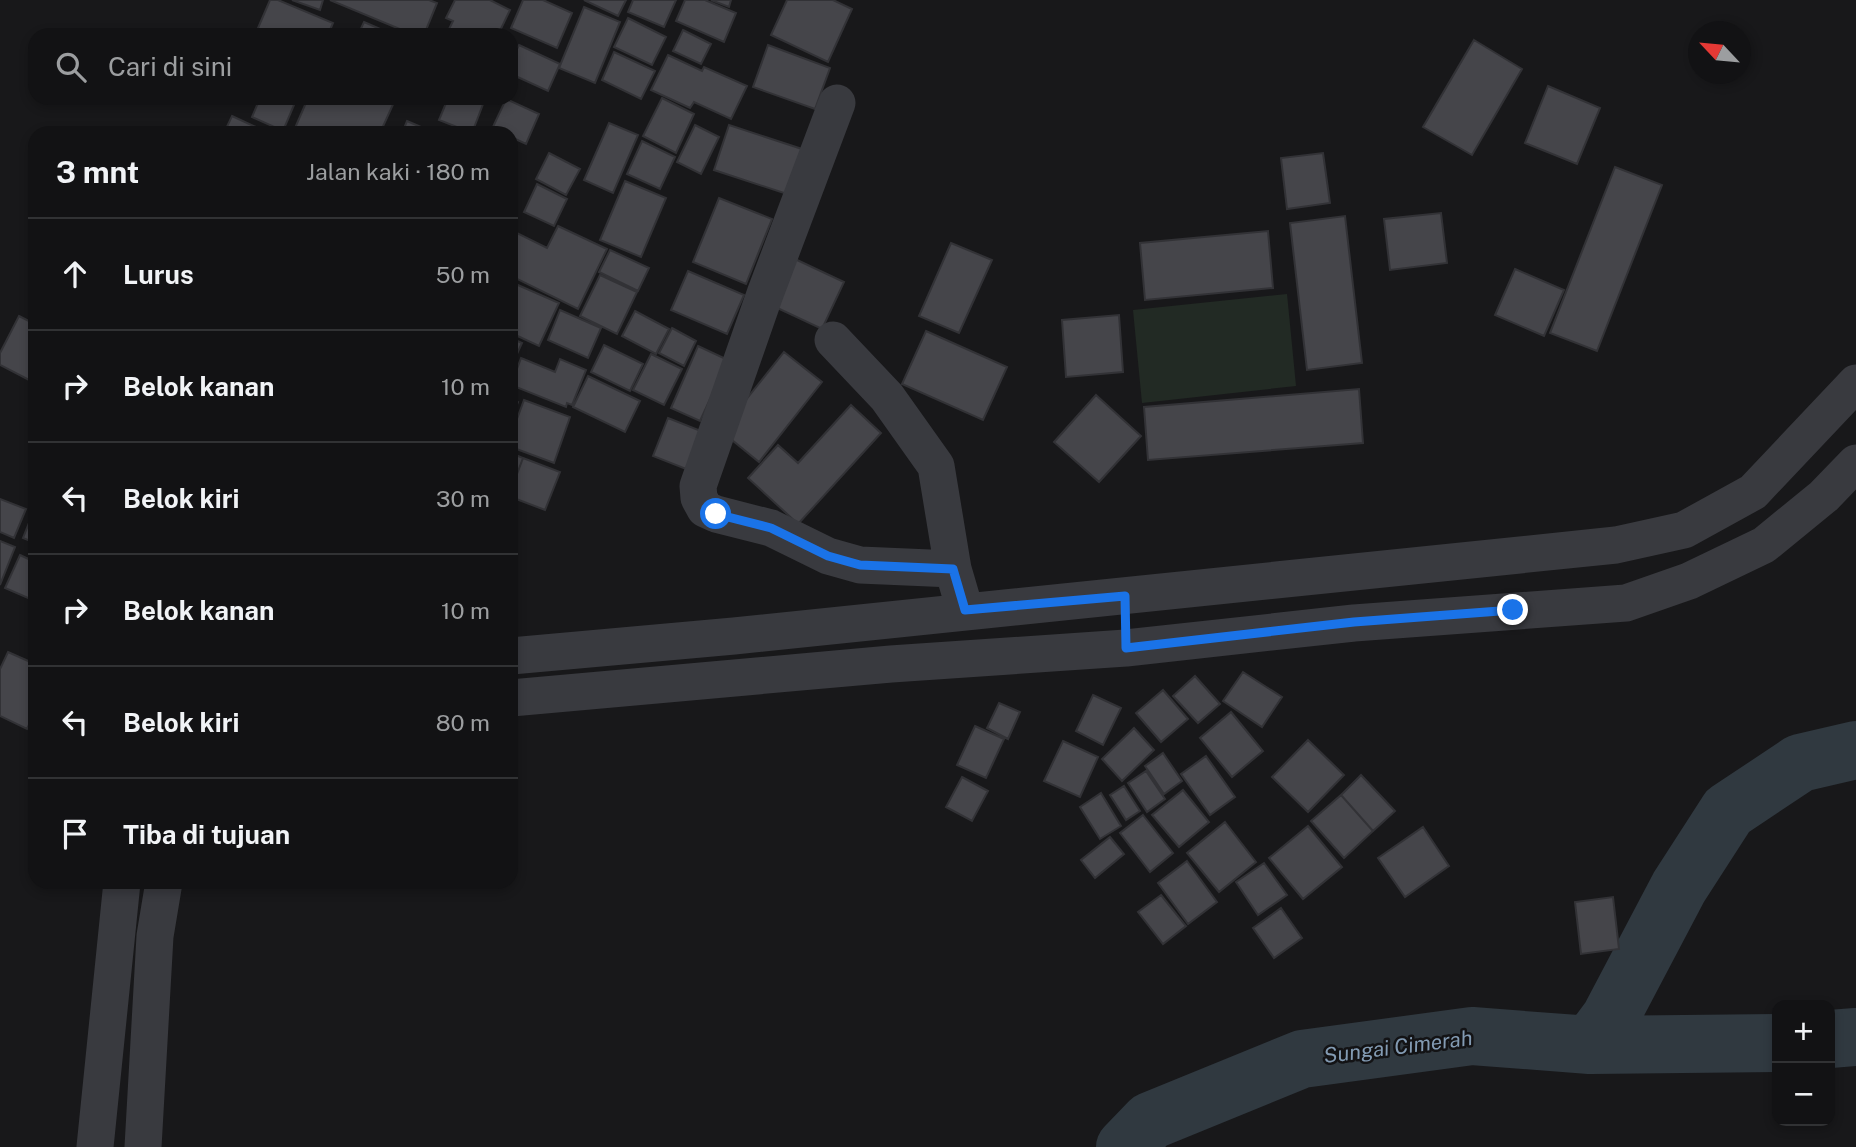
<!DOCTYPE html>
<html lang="id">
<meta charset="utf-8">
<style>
body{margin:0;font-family:"Public Sans",sans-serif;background:#1f2022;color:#f1f3f6}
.controls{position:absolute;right:21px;bottom:21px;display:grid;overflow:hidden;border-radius:14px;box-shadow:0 4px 10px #0003}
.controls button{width:63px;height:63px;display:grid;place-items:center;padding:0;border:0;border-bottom:2px solid #313234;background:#121214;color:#f1f3f6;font:35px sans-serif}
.compass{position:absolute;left:1688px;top:21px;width:63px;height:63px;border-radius:50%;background:#121214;box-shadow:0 4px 10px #0003;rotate:296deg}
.stop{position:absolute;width:21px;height:21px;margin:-16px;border:5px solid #1a73e8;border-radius:50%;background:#fff}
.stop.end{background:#1a73e8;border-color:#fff;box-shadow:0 2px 7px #0008}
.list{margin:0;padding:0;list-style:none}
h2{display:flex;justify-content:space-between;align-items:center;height:91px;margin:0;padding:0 28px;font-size:30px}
h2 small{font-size:23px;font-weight:400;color:#9c9ea0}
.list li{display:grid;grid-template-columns:46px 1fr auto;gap:21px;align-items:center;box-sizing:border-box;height:112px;padding:0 28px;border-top:2px solid #313234}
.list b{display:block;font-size:26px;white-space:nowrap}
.list em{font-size:23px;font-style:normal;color:#9c9ea0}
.icon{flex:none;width:38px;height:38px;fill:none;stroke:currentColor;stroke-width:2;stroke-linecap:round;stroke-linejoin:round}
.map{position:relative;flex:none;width:1856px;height:1147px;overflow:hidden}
.search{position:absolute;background:#121214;box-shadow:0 4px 10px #0003;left:28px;top:28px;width:490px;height:77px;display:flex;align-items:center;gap:18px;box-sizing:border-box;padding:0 24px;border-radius:21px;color:#9c9ea0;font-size:26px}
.panel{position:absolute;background:#121214;box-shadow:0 4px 10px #0003;left:28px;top:126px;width:490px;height:763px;border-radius:21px}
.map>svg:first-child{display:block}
</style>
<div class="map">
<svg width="1856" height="1147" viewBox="0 0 1856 1147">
<rect width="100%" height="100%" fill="#18181a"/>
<path fill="#222a24" d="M1287 294 1296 386 1142 403 1133 310Z"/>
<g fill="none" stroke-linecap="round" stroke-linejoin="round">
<path stroke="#303940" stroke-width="58" d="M1830 1039 1856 1037
M1590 1045 1610 1018 1679 887 1728 811 1800 763 1856 750
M1125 1147 1150 1121 1302 1059 1472 1036 1590 1045 1777 1043"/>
</g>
<path fill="#45454a" stroke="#323236" stroke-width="2" d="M270 0H278L333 23 328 35H255Z
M292 0H323L320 10Z
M330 0H429L437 3 424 35H414Z
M455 0H490L510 10 498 35H446L453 21 446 18Z
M523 0H543L572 13 557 48 511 28Z
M584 0H626L618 16Z
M633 0H676L664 27 628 12Z
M685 0H705L736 13 724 42 676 21Z
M711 0H731L729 7Z
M787 0H833L852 9 828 62 771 35Z
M584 7 620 22 595 83 559 68Z
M628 18 666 37 652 65 614 47Z
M364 22 392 34 391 35H358Z
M683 30 711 44 701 64 673 51Z
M1474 40 1522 69 1472 155 1423 127Z
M519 45 560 64 548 91 511 74V61Z
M768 45 830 68 815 109 753 87Z
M614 52 655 71 641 99 602 80Z
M668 55 702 71 704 67 747 86 731 119 694 102 690 108 651 90Z
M1548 86 1600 108 1577 164 1525 143Z
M260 98H297L283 131 252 117Z
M308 98H396L380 133H307L295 128Z
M448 98 485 99 472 133 439 120Z
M662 98 694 114 676 153 643 136Z
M506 99 539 114 526 144 511 137V133H501L492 129Z
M232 116 269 133H224Z
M407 121 435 133H402Z
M609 123 638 135 613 193 584 180Z
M695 125 719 137 701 174 677 162Z
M729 125 802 149 787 194 714 170Z
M642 141 675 157 660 189 627 174Z
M549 153 580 169 566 195 536 179Z
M1323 153 1330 203 1287 209 1281 158Z
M1615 167 1662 185 1597 351 1550 333Z
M625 181 666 198 641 257 600 240Z
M537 184 567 199 554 226 524 212Z
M719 198 772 219 746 284 693 262Z
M1441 213 1447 263 1390 270 1384 219Z
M1345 216 1362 363 1307 370 1290 223Z
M558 226 607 249 578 309 511 276V240L515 232 547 248Z
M1268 231 1273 288 1145 300 1140 243Z
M951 243 992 260 959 333 919 316Z
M610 250 649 268 638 291 599 272Z
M795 259 844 282 822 329 773 306Z
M1515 269 1564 290 1544 336 1495 315Z
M688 271 744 295 727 334 671 310Z
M600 275 637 292 617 334 580 316Z
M511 282 559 303 539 346 511 333Z
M560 310 601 328 588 358 548 340Z
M635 311 669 329 656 354 622 336Z
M1119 315 1123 372 1066 377 1062 320Z
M19 316 35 324V383L0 365V353Z
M672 328 696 341 684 366 659 353Z
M926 331 1007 367 983 420 902 384Z
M511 338 522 343 511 367Z
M604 345 643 364 630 391 591 372Z
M698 346 728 360 700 421 671 408Z
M784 352 822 382 759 462 721 431Z
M651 354 682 369 664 405 633 390Z
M521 358 555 372 560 359 586 370 572 405 567 403 566 407 511 385Z
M588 376 640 401 625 432 573 407Z
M1359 389 1363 443 1148 460 1144 407Z
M1096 395 1141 436 1099 482 1054 442Z
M511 399 518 402 511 420Z
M524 400 570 417 554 463 511 447V435Z
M851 405 881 433 798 524 748 478 778 445 798 463Z
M668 418 701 431 686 469 653 456Z
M511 453 523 458 511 490Z
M523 458 560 472 545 510 511 497V490Z
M0 499 26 509 14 538 0 532Z
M33 513 35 514V543L23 538Z
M0 541 15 547 0 585Z
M20 555 35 562V601L5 588Z
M8 652 35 664V712L27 729 0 716V669Z
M1243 672 1282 697 1262 727 1223 701Z
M1195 676 1220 704 1198 723 1173 696Z
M1163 690 1188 719 1161 742 1136 713Z
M1093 695 1121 708 1103 745 1076 731Z
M999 703 1020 712 1008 739 987 728Z
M1231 712 1263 751 1232 777 1200 738Z
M975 726 1004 739 986 778 957 765Z
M1134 728 1154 750 1122 781 1102 759Z
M1308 740 1344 775 1308 812 1272 777Z
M1063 741 1098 757 1080 797 1044 781Z
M1163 753 1182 781 1164 794 1145 766Z
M1206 756 1235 797 1210 815 1181 774Z
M1146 771 1165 799 1147 812 1128 783Z
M1361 775 1395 811 1373 831 1341 795Z
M962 777 988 791 972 821 946 807Z
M1124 786 1140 811 1126 820 1110 795Z
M1183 790 1209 822 1179 847 1152 815Z
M1101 793 1121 826 1100 839 1080 807Z
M1341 795 1373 831 1344 858 1311 821Z
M1143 815 1173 853 1150 872 1120 833Z
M1225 822 1256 862 1219 892 1187 853Z
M1308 826 1342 867 1303 899 1269 858Z
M1423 827 1449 866 1405 897 1378 858Z
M1110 837 1124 854 1095 878 1081 860Z
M1187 861 1217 902 1188 924 1158 883Z
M1264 863 1287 895 1258 915 1236 882Z
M1161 895 1186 926 1163 944 1138 912Z
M1613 897 1619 949 1581 954 1575 902Z
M1281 908 1302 938 1274 958 1253 928Z"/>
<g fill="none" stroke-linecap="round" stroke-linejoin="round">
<path stroke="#393a3f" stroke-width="37" d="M837 103 765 294 698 486 699 498 705 509 716 514 771 528 828 556 860 565 953 569 965 610
M833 340 887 397 936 466 953 569
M511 656 734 636 1616 545 1684 530 1753 492 1856 383
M511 698 891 664 1126 648 1354 623 1626 603 1689 581 1764 545 1824 496 1856 463
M95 1147 122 882
M143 1147 155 936 164 882"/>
</g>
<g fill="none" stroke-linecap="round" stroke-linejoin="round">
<path stroke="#1a73e8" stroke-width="9" d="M716 514 771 528 828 556 860 565 953 569 965 610 1125 596 1126 648 1354 622 1513 610"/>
</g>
<g text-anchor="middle" stroke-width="5" stroke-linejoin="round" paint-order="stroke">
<g font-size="21" font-style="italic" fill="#839bb3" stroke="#131315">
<text transform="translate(1398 1047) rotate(-7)" y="7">Sungai Cimerah</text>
</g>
</g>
</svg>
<div class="controls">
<button>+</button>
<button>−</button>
</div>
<svg class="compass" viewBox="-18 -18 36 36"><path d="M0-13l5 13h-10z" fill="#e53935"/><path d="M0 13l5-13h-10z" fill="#9c9ea0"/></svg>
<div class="stop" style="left:716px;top:514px"></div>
<div class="stop end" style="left:1513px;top:610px"></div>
<div class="search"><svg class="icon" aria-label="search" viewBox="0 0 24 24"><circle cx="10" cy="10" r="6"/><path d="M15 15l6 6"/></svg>Cari di sini</div>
<section class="panel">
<h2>3 mnt<small>Jalan kaki · 180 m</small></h2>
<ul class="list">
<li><svg class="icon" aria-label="ahead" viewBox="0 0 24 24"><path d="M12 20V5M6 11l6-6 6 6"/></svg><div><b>Lurus</b></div><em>50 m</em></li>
<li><svg class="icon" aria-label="right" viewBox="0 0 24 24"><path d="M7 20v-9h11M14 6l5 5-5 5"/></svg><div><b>Belok kanan</b></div><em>10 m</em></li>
<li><svg class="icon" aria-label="left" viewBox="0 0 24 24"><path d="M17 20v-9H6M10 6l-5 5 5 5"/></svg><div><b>Belok kiri</b></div><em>30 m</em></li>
<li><svg class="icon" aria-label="right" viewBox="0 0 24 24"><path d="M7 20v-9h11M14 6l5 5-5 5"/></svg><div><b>Belok kanan</b></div><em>10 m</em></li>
<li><svg class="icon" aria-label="left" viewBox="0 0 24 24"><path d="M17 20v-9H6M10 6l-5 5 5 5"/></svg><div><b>Belok kiri</b></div><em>80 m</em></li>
<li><svg class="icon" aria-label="arrive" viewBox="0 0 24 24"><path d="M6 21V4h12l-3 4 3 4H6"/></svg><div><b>Tiba di tujuan</b></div></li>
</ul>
</section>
</div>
